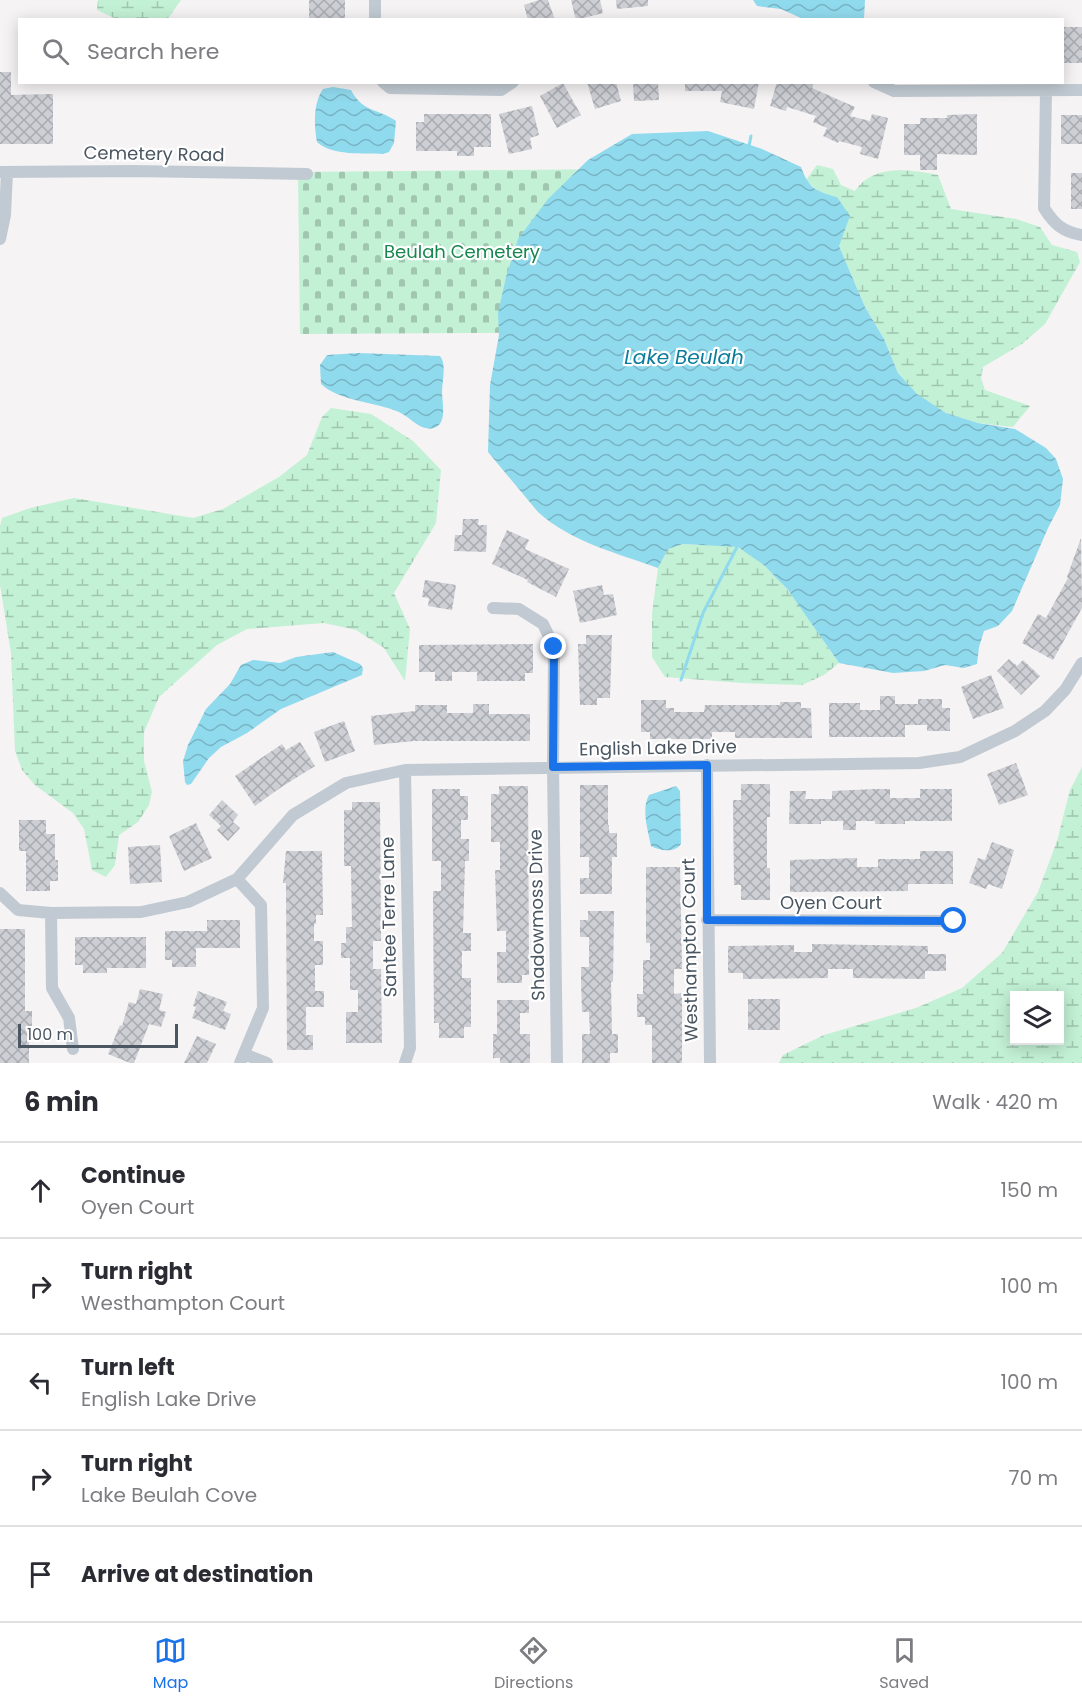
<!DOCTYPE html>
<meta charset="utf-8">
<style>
body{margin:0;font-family:Poppins,sans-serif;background:#f7f7f7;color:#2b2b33}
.controls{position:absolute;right:18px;bottom:18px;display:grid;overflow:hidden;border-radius:0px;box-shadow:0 3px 15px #0003}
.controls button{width:54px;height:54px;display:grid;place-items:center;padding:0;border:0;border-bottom:2px solid #e1e1e2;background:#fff;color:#2b2b33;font:30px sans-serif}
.scale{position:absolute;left:18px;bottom:15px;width:160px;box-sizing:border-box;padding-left:6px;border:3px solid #4a5661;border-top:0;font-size:16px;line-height:21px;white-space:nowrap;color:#4a5661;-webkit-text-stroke:4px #fff;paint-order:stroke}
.stop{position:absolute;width:18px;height:18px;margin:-14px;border:4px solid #1a73e8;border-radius:50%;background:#fff}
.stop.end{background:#1a73e8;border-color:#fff;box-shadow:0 2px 6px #0008}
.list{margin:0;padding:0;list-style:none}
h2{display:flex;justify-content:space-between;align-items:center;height:78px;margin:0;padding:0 24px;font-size:26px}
h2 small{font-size:20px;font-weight:400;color:#7c7c81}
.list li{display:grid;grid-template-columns:39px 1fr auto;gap:18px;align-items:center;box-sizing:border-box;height:96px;padding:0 24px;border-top:2px solid #e1e1e2}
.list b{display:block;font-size:22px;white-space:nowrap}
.list p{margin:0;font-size:20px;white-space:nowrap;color:#7c7c81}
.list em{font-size:20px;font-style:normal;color:#7c7c81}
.icon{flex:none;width:33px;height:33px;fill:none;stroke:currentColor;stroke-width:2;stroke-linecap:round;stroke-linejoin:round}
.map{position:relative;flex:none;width:1082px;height:1063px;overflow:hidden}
.search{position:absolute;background:#fff;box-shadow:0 3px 15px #0003;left:18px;right:18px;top:18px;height:66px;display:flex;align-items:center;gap:15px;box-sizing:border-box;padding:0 21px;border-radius:0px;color:#7c7c81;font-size:22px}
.sheet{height:558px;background:#fff}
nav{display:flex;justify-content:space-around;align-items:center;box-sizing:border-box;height:84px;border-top:2px solid #e1e1e2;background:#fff;font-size:16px;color:#7c7c81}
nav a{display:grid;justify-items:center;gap:3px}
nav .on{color:#1a73e8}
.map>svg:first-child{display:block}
</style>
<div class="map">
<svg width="1082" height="1063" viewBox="0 0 1082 1063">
<defs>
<pattern id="wetland-marsh" width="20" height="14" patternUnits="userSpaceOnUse" patternTransform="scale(1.5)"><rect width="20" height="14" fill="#c3f1d5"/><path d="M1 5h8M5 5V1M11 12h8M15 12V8" fill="none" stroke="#a0c6b0"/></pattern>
<pattern id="cemetery-stones" width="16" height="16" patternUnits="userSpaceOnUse" patternTransform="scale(1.5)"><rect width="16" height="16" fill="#c3f1d5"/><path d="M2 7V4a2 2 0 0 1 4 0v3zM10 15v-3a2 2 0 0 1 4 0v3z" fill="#a0c6b0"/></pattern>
<pattern id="water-waves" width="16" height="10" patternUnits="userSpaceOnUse" patternTransform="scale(1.5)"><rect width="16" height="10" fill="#90daee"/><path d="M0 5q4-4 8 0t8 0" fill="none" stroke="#78b4c4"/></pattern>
<pattern id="building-cross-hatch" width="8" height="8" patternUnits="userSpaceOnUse" patternTransform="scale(1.5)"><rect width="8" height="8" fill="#cdcfd5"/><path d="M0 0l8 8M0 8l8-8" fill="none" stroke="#a8abb0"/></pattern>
</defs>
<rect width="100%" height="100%" fill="#f5f3f3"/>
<path fill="url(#wetland-marsh)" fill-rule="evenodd" d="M98 0H181L167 20 114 18 97 10Z
M817 165 833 169 841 185 855 191C873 164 910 169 938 175L951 209 1016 219 1040 227 1052 245 1077 252 1080 262 1045 324 1022 344 983 367 981 378 985 390 1030 406 1013 427 978 423 946 413 917 395 898 373 884 339 865 307 839 246 837 197 820 193 806 180Z
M331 408 371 414 413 441 441 470 436 523 394 593 410 629 405 681 384 648 356 630 324 623 247 629 217 645 159 697 144 732V761L152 792 149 805 138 822 119 835 115 865 106 877 92 870 84 829 73 813 35 785 22 770 15 751 11 653 0 585V526L2 518 30 508 74 498 193 518 223 509 279 477 307 455 322 417Z
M683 544C695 545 730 544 739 548 779 566 813 627 839 663L824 675 802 685 742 683 665 677 652 657V614L658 568 668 549Z
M1082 767V1063H779L783 1055 824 1035 916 1008 962 988 1002 953 1038 892 1057 841 1070 790ZM1014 996H1060V1040H1014Z"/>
<path fill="url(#cemetery-stones)" d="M625 169 627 332 300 334 298 172Z"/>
<path fill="url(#water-waves)" d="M753 0H865L864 19H803L781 9 757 6Z
M333 87 351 90C363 113 378 108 396 121L394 143 389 152 383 154C364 153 332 156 317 142 314 126 313 103 323 89Z
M708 131 762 149 801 167C808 187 816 192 837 197L850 216 839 246 865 307 884 339 898 373 917 394 946 413 978 423 1015 429 1046 448 1056 459 1063 479 1060 505 1048 528 1012 611 998 626 984 631 979 647 977 664 964 668 945 665 924 671 893 673 839 663 788 590 765 566 738 547 683 544 668 549 658 568C617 553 571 542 538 512L488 452 490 385 499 335 498 313 506 277 518 239 548 199 588 160 632 134Z
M358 353 440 356C447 365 442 381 442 392 442 401 447 422 436 427 423 434 410 417 399 412 376 402 339 401 321 384L320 365 327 355Z
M333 652 360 664 363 668 362 675 281 709 247 733 221 747 209 758 191 784 187 785 185 782 183 761 188 745 206 709 230 684 241 665 253 660 280 663 296 657Z
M676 786 680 791 681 844C675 853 660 851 651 846 648 830 641 809 649 795Z"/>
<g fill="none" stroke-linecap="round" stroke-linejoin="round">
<path stroke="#90daee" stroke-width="3" d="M749 146 751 136
M681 680 703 613 737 547V544"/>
</g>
<path fill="url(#building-cross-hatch)" d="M309 0H345V20H309Z
M539 0H548L555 20H528L524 5Z
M571 0H600L603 13 576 20Z
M616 0H648V6L617 9Z
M1062 27H1082V63H1062Z
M0 72H11V95L53 94V144H0Z
M587 82H616L621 101 595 109Z
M633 82H658L659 100 634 101Z
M685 82H759L754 109 720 102 722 91H685Z
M777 82H814L812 88 855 107 850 116 870 121 872 114 888 118 878 159 860 154 862 147 839 141 838 143 823 136 827 128 813 122 816 116 787 107 786 111 770 106Z
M563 83 581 115 557 128 540 96Z
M532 106 539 135 530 138 532 149 509 154 499 114Z
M424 114H491V147H474V156H457V151H416V122H424Z
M977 114V155L937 154V170H920V155H904V124H920V118H947V115Z
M1061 115H1082V144H1061Z
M1071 173H1082V209H1071Z
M463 519H479L478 525H487L486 552 454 551 455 535H462Z
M507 530 529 540 525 549 569 569 556 597 527 582 528 580 492 564Z
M1081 538 1082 608 1053 660 1022 643 1038 614 1046 618 1068 578 1067 577Z
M425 580 456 585 452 610 428 606 429 598 422 597Z
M602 585 604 595 613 594 617 615 580 623 573 591Z
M586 635H612L610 698H597V705H580L578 644H586Z
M533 644V673H525V681H477V672H452V681H435V672H419V645Z
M1009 659 1017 666 1023 660 1040 676 1021 695 997 671Z
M991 675 1004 708 973 719 961 687Z
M880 696H895V704H918V699H942V708H950V731H927V725H905V737H829V703H860V710H880Z
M641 700H666V708H674V712H704L705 705H780V702H801V708H811L812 738H735V732H712V739H650V732H641Z
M473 704H489V714H530V741H414L374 745 371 716 415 711V705H447V713H473Z
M344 721 355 751 325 762 314 732Z
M300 742 315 766 280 788 255 806 235 776 282 744 286 750Z
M1016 763 1028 795 999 805 987 774Z
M741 784H770V817H767V868H770V900H741V885H734L733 800H741Z
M580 785H608V825H609V833H617V857H612V894H580V878H589V857H580Z
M499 786H528L529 975H522V983H497V952H506V931H497L495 870H500V842H491V794H499Z
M432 789H460V796H468V820H461V839H469V861H465L463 933H471V951H462V978H471V1027H464V1038H439V1023H434L433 891H441V861H432Z
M875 789H890V798H920V789H952V821H905V824H875V821H856V830H843V821H821V824H789L790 791H806L805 799H832V791Z
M222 800 238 815 233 822 240 828 228 841 217 830 221 826 209 815Z
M352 802H380L381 941H373V969H381L382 1043H346V1012H358V990H350V958H341V943H346V927H352L351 866H344V810H352Z
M19 820H46V834H55V860H58V881H50V891H26V851H19Z
M196 823 212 858 184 871 169 836Z
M992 842 1014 850 1002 889 988 884 986 889 969 883 978 858 985 860Z
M160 845 162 882 130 884 128 847Z
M286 851H322L323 915H316V924H314V941H323V965H315V991H324V1007H306V1035H313V1050H287L286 883H283Z
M920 851H953V884H908V891L790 892V860L857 858V867H878V859H920Z
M646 867H680L682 969H674V994L682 993V1063H652V1025H645V1017H637V994H643V960H650V943H646Z
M588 911H614L613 982H611L612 1034H618V1053H610V1063H582V1034H590L589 1012H582L581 982V967H589V937H580V920H588Z
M207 920H240V948H196V967H172V960H165V931H207Z
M0 929H25V1011H32V1042H29V1063H0Z
M75 937H146V968H107V973H83V965H75Z
M812 944 928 946V954H946V971H925V979L853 978V969H828V978L743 979V973H728V946L794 945V952H812Z
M140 989 163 994 159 1010 166 1012 161 1027 149 1024 134 1063H130L108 1054 120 1025 122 1026 129 1002 136 1004Z
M198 991 227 1002 223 1011 231 1014 225 1030 192 1018 196 1007 193 1006Z
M748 999H780V1030H748Z
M497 1000H529V1013H520V1034H530V1063H500V1058H493V1034H497Z
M197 1036 216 1044 207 1063H184Z"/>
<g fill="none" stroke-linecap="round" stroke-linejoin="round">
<path stroke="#c1cad2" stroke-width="12" d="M375 0V20
M383 82 390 88 501 90 513 82
M874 82 894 91 1082 90
M1046 91 1044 208C1054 224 1063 232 1082 235
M0 172 134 171 307 174
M0 239 5 215 7 172
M493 608 519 609 543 624 554 647 553 767 557 1063
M707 765 710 1062
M237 879 261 905 263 1008 240 1063
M0 893 18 910 51 913 141 912 188 902 237 879 293 815 346 783 405 770 919 763 960 757 1015 731 1045 711 1065 690 1082 663
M51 913 52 988 69 1018 73 1049
M707 920 954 921
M244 1054 267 1063
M405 1063 410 1048 405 770"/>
</g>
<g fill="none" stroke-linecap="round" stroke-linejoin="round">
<path stroke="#1a73e8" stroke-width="8" d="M554 647 553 767 707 765V920L954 921"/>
</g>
<g text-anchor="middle" stroke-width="4.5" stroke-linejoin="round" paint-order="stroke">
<g font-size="18" fill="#4a5661" stroke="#fff">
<text transform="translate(154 154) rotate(1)" y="6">Cemetery Road</text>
<text transform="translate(658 748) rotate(-1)" y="6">English Lake Drive</text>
<text x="831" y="909">Oyen Court</text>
<text transform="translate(537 915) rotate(-91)" y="6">Shadowmoss Drive</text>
<text transform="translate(389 917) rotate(-91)" y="6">Santee Terre Lane</text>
<text transform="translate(690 950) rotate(-91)" y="6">Westhampton Court</text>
</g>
<g font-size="18" fill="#17864f" stroke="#fff">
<text x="462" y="258">Beulah Cemetery</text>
</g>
<g font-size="20" font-style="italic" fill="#0c7c9b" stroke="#fff">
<text x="684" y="364">Lake Beulah</text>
</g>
</g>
</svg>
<div class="controls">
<button><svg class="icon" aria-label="layers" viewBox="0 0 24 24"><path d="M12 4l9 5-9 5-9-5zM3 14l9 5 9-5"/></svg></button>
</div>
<div class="scale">100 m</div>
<div class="stop" style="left:954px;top:921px"></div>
<div class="stop end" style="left:554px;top:647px"></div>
<div class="search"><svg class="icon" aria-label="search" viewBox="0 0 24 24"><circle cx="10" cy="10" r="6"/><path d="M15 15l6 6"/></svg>Search here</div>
</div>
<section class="sheet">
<h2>6 min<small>Walk · 420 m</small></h2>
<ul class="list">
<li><svg class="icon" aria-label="ahead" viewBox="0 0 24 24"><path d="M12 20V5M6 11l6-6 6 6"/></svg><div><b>Continue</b><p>Oyen Court</p></div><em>150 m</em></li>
<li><svg class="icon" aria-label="right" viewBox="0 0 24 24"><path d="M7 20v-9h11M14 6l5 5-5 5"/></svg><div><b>Turn right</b><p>Westhampton Court</p></div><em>100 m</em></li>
<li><svg class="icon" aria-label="left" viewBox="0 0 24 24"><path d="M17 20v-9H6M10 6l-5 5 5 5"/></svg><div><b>Turn left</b><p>English Lake Drive</p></div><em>100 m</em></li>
<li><svg class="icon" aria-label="right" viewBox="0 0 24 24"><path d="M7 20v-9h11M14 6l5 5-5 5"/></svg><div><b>Turn right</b><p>Lake Beulah Cove</p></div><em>70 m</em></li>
<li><svg class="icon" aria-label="arrive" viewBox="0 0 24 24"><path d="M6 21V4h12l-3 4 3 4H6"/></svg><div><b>Arrive at destination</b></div></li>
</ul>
</section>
<nav>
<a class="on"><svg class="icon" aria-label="map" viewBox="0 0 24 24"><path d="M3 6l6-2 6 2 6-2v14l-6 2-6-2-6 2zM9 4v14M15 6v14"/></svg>Map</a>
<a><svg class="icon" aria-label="directions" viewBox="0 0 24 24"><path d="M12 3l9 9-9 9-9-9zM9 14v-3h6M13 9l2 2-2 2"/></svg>Directions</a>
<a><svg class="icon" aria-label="saved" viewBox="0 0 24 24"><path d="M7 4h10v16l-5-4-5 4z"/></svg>Saved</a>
</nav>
